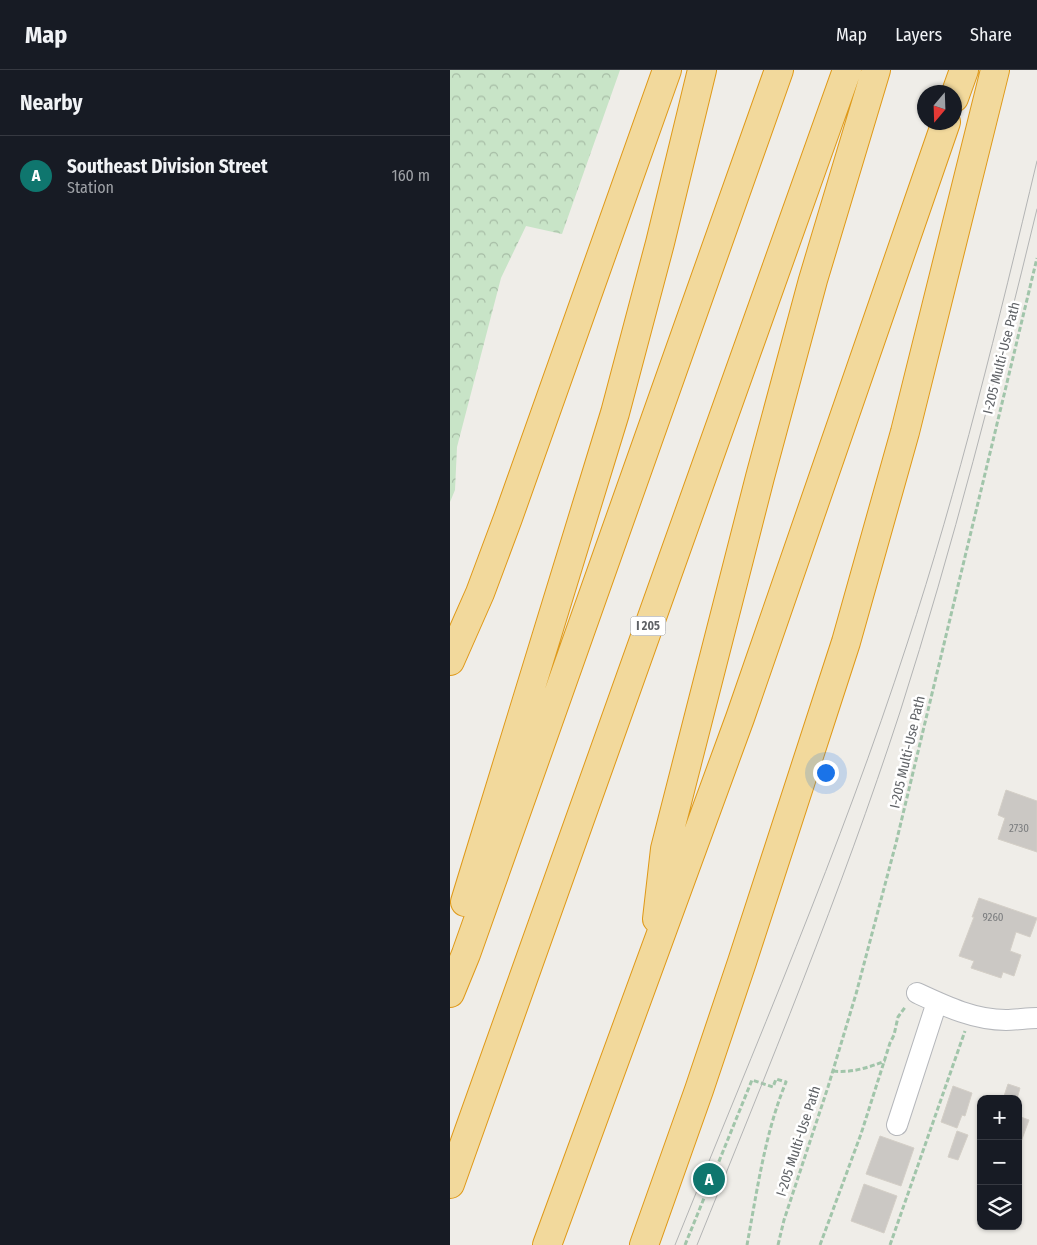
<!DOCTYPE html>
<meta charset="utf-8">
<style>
body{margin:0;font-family:"Fira Sans Condensed",sans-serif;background:#242831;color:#f1f3f6}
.controls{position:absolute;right:15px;bottom:15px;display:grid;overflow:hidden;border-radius:10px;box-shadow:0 1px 4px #0004}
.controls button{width:45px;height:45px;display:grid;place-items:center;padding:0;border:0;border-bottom:1px solid #363941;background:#171b24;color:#f1f3f6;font:25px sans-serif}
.compass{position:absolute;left:467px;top:15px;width:45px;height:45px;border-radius:50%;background:#171b24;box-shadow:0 1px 4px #0004;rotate:199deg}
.you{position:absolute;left:375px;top:702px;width:18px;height:18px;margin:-12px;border:4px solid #fff;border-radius:50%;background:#1a73e8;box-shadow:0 0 0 8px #1a73e833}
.badge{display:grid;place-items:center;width:32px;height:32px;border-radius:50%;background:#0f766e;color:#fff;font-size:16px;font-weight:700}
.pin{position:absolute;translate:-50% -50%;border:2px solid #fff;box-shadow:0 1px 5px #0006}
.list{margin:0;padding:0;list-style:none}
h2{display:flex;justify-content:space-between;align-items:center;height:65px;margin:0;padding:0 20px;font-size:21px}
h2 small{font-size:16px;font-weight:400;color:#9ea1a6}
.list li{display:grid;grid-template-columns:32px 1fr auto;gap:15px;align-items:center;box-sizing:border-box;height:80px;padding:0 20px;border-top:1px solid #363941}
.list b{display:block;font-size:19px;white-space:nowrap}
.list p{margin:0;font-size:16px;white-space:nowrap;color:#9ea1a6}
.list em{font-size:16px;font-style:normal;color:#9ea1a6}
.icon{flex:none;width:28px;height:28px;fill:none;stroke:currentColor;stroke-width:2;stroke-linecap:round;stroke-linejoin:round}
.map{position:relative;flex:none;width:587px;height:1175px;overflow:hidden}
header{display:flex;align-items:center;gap:30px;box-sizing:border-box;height:70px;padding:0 25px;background:#171b24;border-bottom:1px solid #363941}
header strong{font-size:24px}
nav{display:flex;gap:28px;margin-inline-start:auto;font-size:18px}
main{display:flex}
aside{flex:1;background:#171b24}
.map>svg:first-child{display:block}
</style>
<header>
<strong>Map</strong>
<nav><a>Map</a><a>Layers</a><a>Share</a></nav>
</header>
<main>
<aside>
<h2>Nearby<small></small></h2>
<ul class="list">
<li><span class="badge">A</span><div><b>Southeast Division Street</b><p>Station</p></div><em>160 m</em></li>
</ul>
</aside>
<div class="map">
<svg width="587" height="1175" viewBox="0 0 587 1175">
<defs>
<pattern id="forest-crowns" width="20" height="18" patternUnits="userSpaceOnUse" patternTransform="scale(1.25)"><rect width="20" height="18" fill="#c8e4c7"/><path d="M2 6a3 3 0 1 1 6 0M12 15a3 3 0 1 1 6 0" fill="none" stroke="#a6bca5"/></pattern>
</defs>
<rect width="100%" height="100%" fill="#efede8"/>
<path fill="url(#forest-crowns)" d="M0 0H170L112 164 76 156 51 208 7 377 5 420 0 432Z"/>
<path fill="#cbc8c4" stroke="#d4cfc7" d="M556 720 587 731V782L548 769 555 748 548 745Z
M529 828 587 848 580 867 566 862 560 881 571 885 564 906 553 902 551 908 521 898 524 891 509 886 524 847H522Z
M558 1014 570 1018 567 1029H553Z
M503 1016 522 1023 515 1046 512 1045 507 1058 491 1052Z
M568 1046 579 1050 568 1080Z
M507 1061 518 1065 508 1090 498 1087Z
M430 1066 464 1078 451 1116 416 1104Z
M414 1114 447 1126 434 1163 401 1151Z"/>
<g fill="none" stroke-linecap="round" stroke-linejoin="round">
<defs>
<path id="minor" d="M467 923C495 936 524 950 556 950 566 950 577 948 587 948
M447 1055 487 932"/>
<path id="highway" d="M504 28 514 0
M0 591 30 523 58 448 217 0
M15 832 165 343 210 173 252 0
M207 849 215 779 310 407 363 210 426 0
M0 923 16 884 329 0
M0 1114 397 0
M97 1175 290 648 496 52
M194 1175 249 1020 292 892 396 572 455 362 545 0"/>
</defs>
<use href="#minor" stroke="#b5b7bb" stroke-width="22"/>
<use href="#highway" stroke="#df9918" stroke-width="30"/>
<path stroke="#a1c5aa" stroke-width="3" stroke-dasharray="5 2.5" stroke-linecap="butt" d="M383 1001C402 1003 417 998 435 991
M235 1175 302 1010 323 1017 326 1009 336 1012C315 1063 307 1121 297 1175
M328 1175 334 1150 378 1017 406 924 446 773 587 188
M370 1175 411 1064 440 973 444 965 448 947 456 936
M440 1175 515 961"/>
<use href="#minor" stroke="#fff" stroke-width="20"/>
<use href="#highway" stroke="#f2d99c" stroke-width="28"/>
<path stroke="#b3b4b4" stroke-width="1" d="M225 1175C305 976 391 778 457 574 509 416 548 254 587 91
M247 1175C318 999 391 823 450 642 503 476 546 308 587 139"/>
</g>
<g text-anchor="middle" stroke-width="5" stroke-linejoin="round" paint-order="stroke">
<g font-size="11" fill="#7a7c7e">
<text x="569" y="762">2730</text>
<text x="543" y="851">9260</text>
</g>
<rect fill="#fff" stroke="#8f9194" stroke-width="1" x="180.5" y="546.5" width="35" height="19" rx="4"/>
<g font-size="12" font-weight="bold" fill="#5f6266">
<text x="198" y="560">I 205</text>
</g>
<g font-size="14" fill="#5f6266" stroke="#fff">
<text transform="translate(551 288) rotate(-76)" y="5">I-205 Multi-Use Path</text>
<text transform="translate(457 682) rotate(-77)" y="5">I-205 Multi-Use Path</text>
<text transform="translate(348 1071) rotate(-72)" y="5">I-205 Multi-Use Path</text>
</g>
</g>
</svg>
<div class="controls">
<button>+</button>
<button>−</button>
<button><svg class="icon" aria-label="layers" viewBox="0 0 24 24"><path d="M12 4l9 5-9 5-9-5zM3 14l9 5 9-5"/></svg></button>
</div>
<svg class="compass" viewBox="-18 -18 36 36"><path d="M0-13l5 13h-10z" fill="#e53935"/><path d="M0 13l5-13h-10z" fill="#9ea1a6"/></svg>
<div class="you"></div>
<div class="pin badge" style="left:259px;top:1109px">A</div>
</div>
</main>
